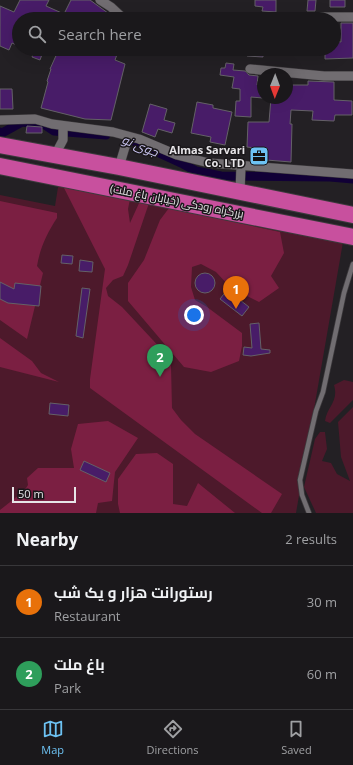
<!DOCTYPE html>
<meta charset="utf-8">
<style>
body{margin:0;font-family:"Open Sans",Cairo,sans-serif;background:#232124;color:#f1f3f6}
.compass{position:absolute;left:257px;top:68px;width:36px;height:36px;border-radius:50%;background:#1a181b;box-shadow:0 4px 16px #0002;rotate:181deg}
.scale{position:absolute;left:12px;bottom:10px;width:64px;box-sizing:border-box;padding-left:4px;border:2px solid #e7e5e8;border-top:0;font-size:11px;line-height:14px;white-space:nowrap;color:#e7e5e8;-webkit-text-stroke:3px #1a171a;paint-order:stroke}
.you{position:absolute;left:194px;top:315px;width:14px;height:14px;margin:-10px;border:3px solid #fff;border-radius:50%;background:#1a73e8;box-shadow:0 0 0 6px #1a73e833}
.badge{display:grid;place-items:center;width:26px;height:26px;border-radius:50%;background:#6dc2f3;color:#fff;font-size:13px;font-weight:700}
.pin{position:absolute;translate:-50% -33px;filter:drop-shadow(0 1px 2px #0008)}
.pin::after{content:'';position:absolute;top:21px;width:14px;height:12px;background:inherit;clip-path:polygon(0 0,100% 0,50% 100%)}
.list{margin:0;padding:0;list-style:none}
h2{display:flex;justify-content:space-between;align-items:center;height:52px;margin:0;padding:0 16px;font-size:17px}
h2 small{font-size:13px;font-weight:400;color:#9fa0a3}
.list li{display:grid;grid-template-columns:26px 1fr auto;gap:12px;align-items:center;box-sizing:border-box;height:72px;padding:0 16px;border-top:1px solid #38373a}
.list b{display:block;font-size:15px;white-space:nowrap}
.list p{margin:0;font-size:13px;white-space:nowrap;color:#9fa0a3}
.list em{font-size:13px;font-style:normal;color:#9fa0a3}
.icon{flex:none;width:22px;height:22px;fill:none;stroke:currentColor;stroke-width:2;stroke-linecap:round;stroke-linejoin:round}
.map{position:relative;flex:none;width:353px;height:513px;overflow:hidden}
.search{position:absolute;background:#1a181b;box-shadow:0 4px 16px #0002;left:12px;right:12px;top:12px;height:44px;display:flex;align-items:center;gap:10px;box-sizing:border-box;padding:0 14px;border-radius:22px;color:#9fa0a3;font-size:15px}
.sheet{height:196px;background:#1a181b}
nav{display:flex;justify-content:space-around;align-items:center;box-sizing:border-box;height:56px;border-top:1px solid #38373a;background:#1a181b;font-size:11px;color:#9fa0a3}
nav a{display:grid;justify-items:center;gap:2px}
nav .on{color:#6dc2f3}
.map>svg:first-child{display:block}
</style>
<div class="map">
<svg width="353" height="513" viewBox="0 0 353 513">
<rect width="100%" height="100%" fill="#232024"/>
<path fill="#4d192b" d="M59 181 343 242 296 513H0V195L55 206Z
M344 380 353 382V400L330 423 325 421C327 406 339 402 334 385Z
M353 407V513H316L304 487 315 439 320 432H325L327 449 322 461 331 463 337 474 350 481 341 457 338 422Z"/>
<path fill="#7b1f42" d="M62 184 130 199 128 209 130 223 140 201 149 203 128 265 123 276 113 280 106 288 108 296 122 307 165 353 171 366 172 408 181 420 195 434 282 494 271 513H262L90 388V379L105 269Z
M0 201 57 213V218C47 233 40 248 37 266L43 273 27 339 0 320Z
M169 208 280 232 284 253 271 276 279 288 259 302 231 288 216 272 201 264 192 267 191 287 195 300 207 307 242 333V346L239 361 211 372 184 367 128 301V283L144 260 160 220Z
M0 338 32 361 41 373 59 382 0 367Z
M108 421 138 438 115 472 112 501 98 503 96 513H0V510L24 491 28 485 27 478 38 468H74L71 449 78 424Z
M157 453 173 464V504L187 506 198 483 235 513H120L118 504V479L136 454Z"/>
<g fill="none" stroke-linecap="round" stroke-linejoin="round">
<path stroke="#110036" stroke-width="9" d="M0 132 2 133 22 122 45 125 54 131 106 135
M135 142 183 164 196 171 221 176 330 177 353 179"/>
</g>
<path fill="#481c68" stroke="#646167" d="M20 0H49L46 6 64 14 71 0H90L112 16 111 19H19V46L12 43 9 50 0 46V6L14 12Z
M255 0H276V12L262 11 263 7 255 6Z
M308 0H316L315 11H307Z
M330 0H345V7H330Z
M341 23H353V58L325 59V49H334V41L341 42Z
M35 49H44L40 60 32 57Z
M59 49H119L115 60 125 64 111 120 85 119 41 108 48 82 47 81 51 69H50Z
M248 49H263V57L247 56Z
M226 63 234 64 233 70 245 71 249 75 258 76 257 85H263V98L251 97V117L235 116 236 101H240V89L232 88 234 77 220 75 221 68H225Z
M308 81 334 82V100L352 101V115H335L334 121 312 120 313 111 291 110 290 124H292L291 162 254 159 255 148 247 147 248 122H269L271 98H287V85H308Z
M0 89H12L13 109H0Z
M197 102 213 105V108L232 112 225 145 210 142 211 137 191 133Z
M150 104 167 109 164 120 175 123 172 133 158 129 155 137 142 132Z
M27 126 42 127V133H26Z
M62 255 73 256 72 264 61 263Z
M80 260 93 262 92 272 79 271Z
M195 283a10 10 0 1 1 20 0a10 10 0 1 1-20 0Z
M0 282 14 289 15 283 41 286 39 306 8 303 0 299Z
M82 288 90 289 83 338 76 336Z
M227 290 249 307 242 316 220 299Z
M259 323 261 349 270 350V353L251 356 243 355 244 347 252 348 250 324Z
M50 403 69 405 68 416 49 414Z
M84 461 110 473 106 482 80 470Z"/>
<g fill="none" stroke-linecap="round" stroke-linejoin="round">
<defs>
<path id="lane" d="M309 513 302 495 300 480 316 411 323 392 344 293 353 264"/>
<path id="street" d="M100 0 111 7 124 19
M297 17H353
M250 69 324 76H353
M0 120 35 119 52 124 113 132 139 139 177 155 209 163 353 174
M55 155 63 140V126
M119 167 125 147 130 137
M240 192 241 166"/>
<path id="highway" d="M0 145 119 167 353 215
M0 166 353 237"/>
</defs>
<use href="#lane" stroke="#3d3a3d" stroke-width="6"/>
<use href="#street" stroke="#3d3a3d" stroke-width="10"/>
<use href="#highway" stroke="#3d3a3d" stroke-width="18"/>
<use href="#lane" stroke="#716d71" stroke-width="4.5"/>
<use href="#street" stroke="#716d71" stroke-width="9"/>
<use href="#highway" stroke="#c8509e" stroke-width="16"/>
</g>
<defs>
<symbol id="office-square" viewBox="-11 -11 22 22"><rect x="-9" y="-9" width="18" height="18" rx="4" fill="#6dc2f3" stroke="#1a171a"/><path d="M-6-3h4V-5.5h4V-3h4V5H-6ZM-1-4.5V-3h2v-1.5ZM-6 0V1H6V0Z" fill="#111"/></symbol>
</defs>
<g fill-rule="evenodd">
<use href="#office-square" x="248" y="145" width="22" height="22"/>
</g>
<g text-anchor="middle" stroke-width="3" stroke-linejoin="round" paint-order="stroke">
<g font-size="11" font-weight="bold" fill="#e7e5e8" stroke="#1a171a" text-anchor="end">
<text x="245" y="154">Almas Sarvari<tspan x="245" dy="13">Co. LTD</tspan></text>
</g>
<g font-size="11" fill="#e7e5e8" stroke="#1a171a">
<text transform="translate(177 201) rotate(11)" y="4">بزرگراه رودکی (خیابان باغ ملت)</text>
</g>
<g font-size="12" font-style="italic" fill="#d1ccfa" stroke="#1a171a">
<text transform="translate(140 146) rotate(22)" y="4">جوی نو</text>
</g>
</g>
</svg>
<svg class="compass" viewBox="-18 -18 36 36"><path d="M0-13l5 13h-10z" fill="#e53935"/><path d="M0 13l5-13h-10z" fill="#9fa0a3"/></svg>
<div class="scale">50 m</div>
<div class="you"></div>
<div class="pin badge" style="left:236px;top:309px;background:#e8710a">1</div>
<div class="pin badge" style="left:160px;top:377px;background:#2e9e5b">2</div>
<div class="search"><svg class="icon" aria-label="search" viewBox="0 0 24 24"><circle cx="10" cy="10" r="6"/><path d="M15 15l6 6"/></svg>Search here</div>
</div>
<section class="sheet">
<h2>Nearby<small>2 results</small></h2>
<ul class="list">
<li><span class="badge" style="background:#e8710a">1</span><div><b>رستورانت هزار و یک شب</b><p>Restaurant</p></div><em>30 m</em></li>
<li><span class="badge" style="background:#2e9e5b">2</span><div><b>باغ ملت</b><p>Park</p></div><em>60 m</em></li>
</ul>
</section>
<nav>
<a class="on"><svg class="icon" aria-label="map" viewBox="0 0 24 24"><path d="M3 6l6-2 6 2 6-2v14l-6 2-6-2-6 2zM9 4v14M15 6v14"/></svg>Map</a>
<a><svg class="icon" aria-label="directions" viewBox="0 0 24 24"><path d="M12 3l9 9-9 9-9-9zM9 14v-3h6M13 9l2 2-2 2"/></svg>Directions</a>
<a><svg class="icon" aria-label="saved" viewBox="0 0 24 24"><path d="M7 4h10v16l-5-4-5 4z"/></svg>Saved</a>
</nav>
